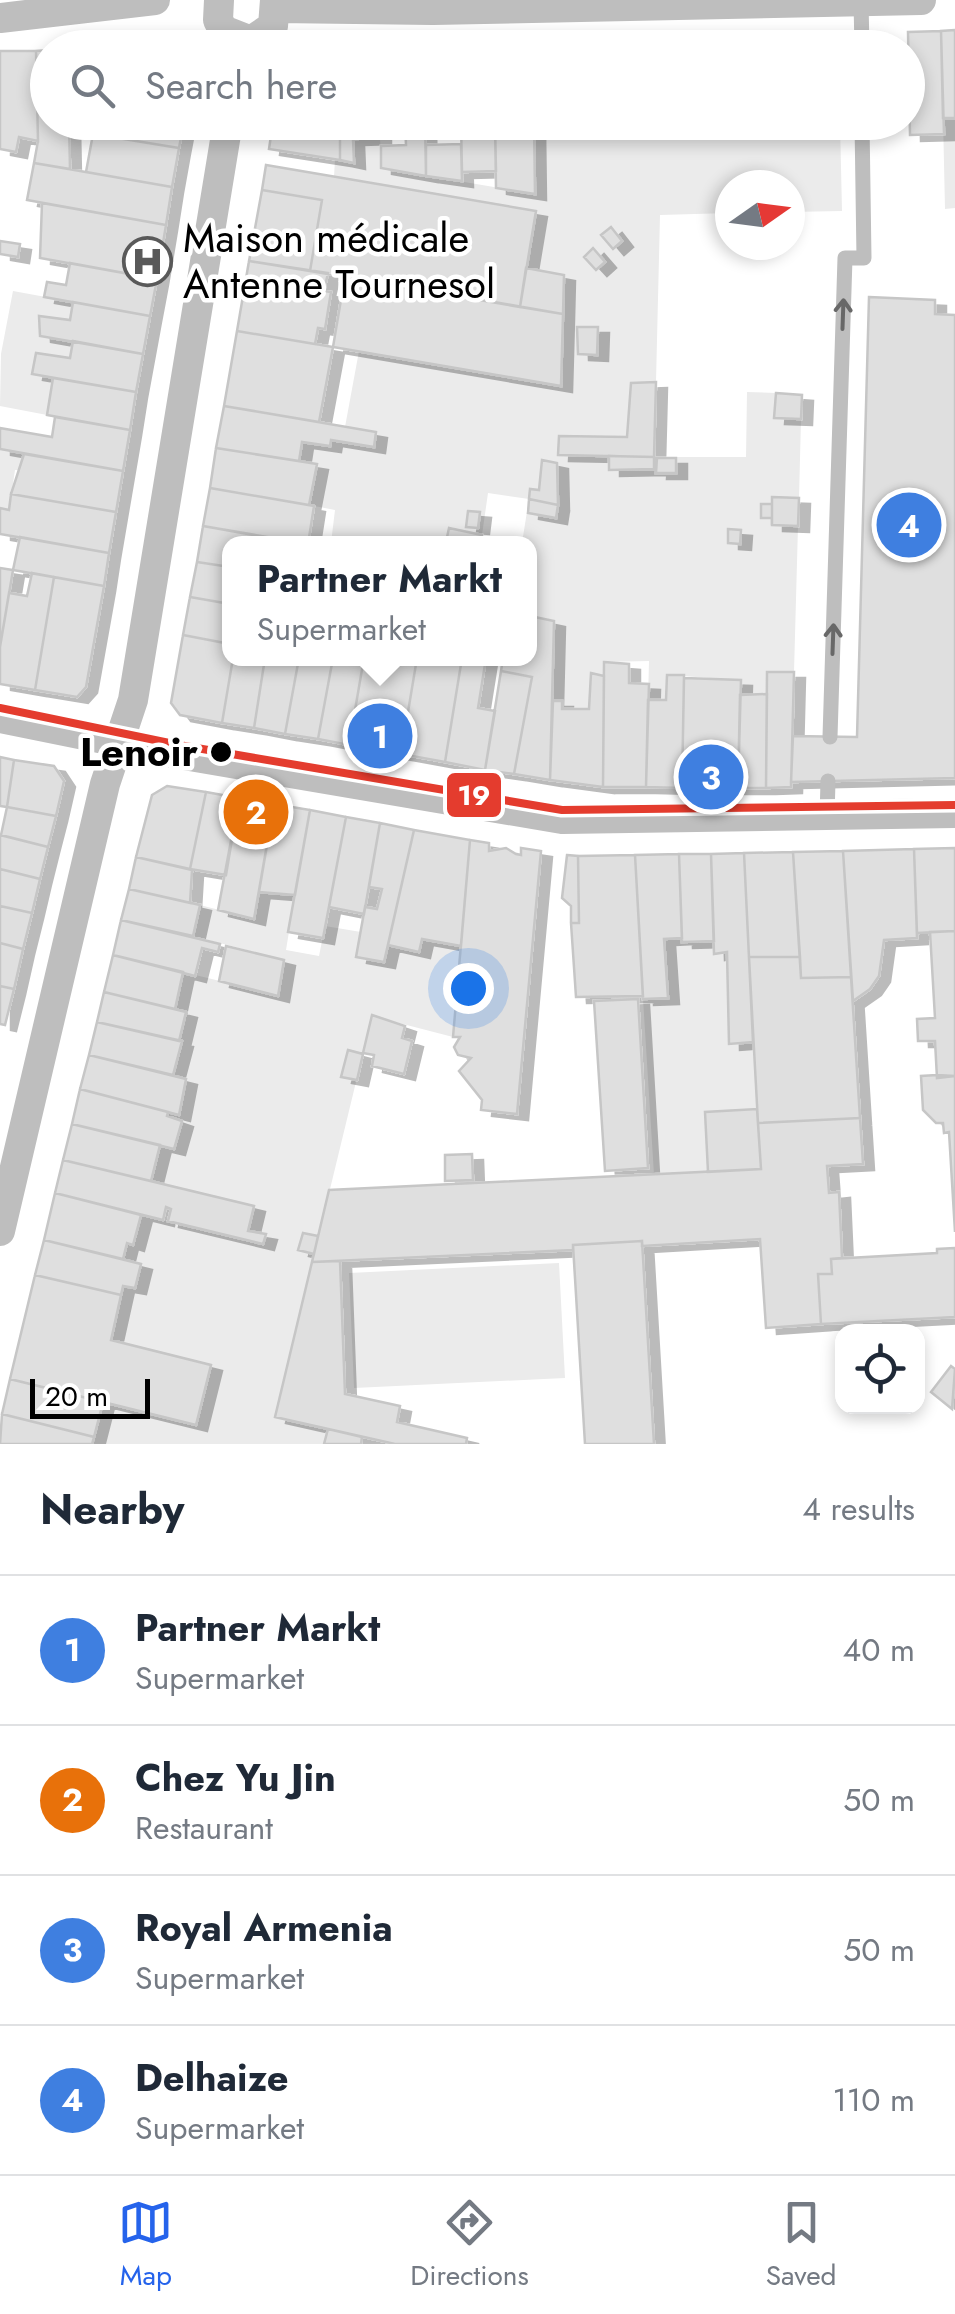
<!DOCTYPE html>
<meta charset="utf-8">
<style>
body{margin:0;font-family:Jost,sans-serif;background:#f6f6f7;color:#1f2937}
.controls{position:absolute;right:30px;bottom:30px;display:grid;overflow:hidden;border-radius:20px;box-shadow:0 5px 15px #0003}
.controls button{width:90px;height:90px;display:grid;place-items:center;padding:0;border:0;border-bottom:2px solid #e0e1e3;background:#fff;color:#1f2937;font:50px sans-serif}
.compass{position:absolute;left:715px;top:170px;width:90px;height:90px;border-radius:50%;background:#fff;box-shadow:0 5px 15px #0003;rotate:76deg}
.scale{position:absolute;left:30px;bottom:25px;width:120px;box-sizing:border-box;padding-left:10px;border:5px solid #000;border-top:0;font-size:28px;line-height:35px;white-space:nowrap;color:#000;-webkit-text-stroke:8px #fff;paint-order:stroke}
.you{position:absolute;left:468px;top:988px;width:35px;height:35px;margin:-25px;border:8px solid #fff;border-radius:50%;background:#1a73e8;box-shadow:0 0 0 15px #1a73e833}
.badge{display:grid;place-items:center;width:65px;height:65px;border-radius:50%;background:#2563eb;color:#fff;font-size:32px;font-weight:700}
.pin{position:absolute;translate:-50% -50%;border:5px solid #fff;box-shadow:0 2px 10px #0006}
.popup{position:absolute;left:222px;top:536px;width:315px;height:130px;box-sizing:border-box;display:grid;place-content:center;border-radius:20px;background:#fff;filter:drop-shadow(0 2px 8px #0005);font-size:32px;white-space:nowrap;color:#747a83}
.popup b{font-size:38px;color:#1f2937}
.popup::after{content:'';position:absolute;left:50%;top:100%;margin-left:-20px;border:20px solid transparent;border-top-color:#fff}
.list{margin:0;padding:0;list-style:none}
h2{display:flex;justify-content:space-between;align-items:center;height:130px;margin:0;padding:0 40px;font-size:42px}
h2 small{font-size:32px;font-weight:400;color:#747a83}
.list li{display:grid;grid-template-columns:65px 1fr auto;gap:30px;align-items:center;box-sizing:border-box;height:150px;padding:0 40px;border-top:2px solid #e0e1e3}
.list b{display:block;font-size:38px;white-space:nowrap}
.list p{margin:0;font-size:32px;white-space:nowrap;color:#747a83}
.list em{font-size:32px;font-style:normal;color:#747a83}
.icon{flex:none;width:55px;height:55px;fill:none;stroke:currentColor;stroke-width:2;stroke-linecap:round;stroke-linejoin:round}
.map{position:relative;flex:none;width:955px;height:1444px;overflow:hidden}
.search{position:absolute;background:#fff;box-shadow:0 5px 15px #0003;left:30px;right:30px;top:30px;height:110px;display:flex;align-items:center;gap:25px;box-sizing:border-box;padding:0 35px;border-radius:55px;color:#747a83;font-size:38px}
.sheet{height:730px;background:#fff}
nav{display:flex;justify-content:space-around;align-items:center;box-sizing:border-box;height:140px;border-top:2px solid #e0e1e3;background:#fff;font-size:28px;color:#747a83}
nav a{display:grid;justify-items:center;gap:5px}
nav .on{color:#2563eb}
.map>svg:first-child{display:block}
</style>
<div class="map">
<svg width="955" height="1444" viewBox="0 0 955 1444">
<defs>
<filter id="shadow"><feDropShadow dx="11" dy="6" stdDeviation="0" flood-color="#0004"/></filter>
</defs>
<rect width="100%" height="100%" fill="#fff"/>
<path fill="#ebebeb" d="M662 37V47H564V39Z
M943 118H955V208L945 209Z
M548 122 840 123 842 211 790 212V185H730V213L660 215 656 382 631 383 627 437 559 436V455L609 456 610 470 654 469V457H746L747 392 776 393 774 417 801 419 799 498 773 497 772 504H761V517L772 518V525L798 526 794 672H768L767 694 740 695V680L667 675 666 700H648L649 661 604 662V676L591 674 589 709H562V701H553L554 621 530 616V544L522 543 529 499 488 493 482 535 449 528 446 543H331L335 510 309 505 317 465 299 461 302 442 329 446 331 440 374 447 376 432 345 427 359 351 561 385 564 276 526 268 536 212 334 177 335 159 354 162 353 139 380 138 382 168 535 194 534 125Z
M13 291 73 302 70 320 39 316 38 323 73 341 70 358 36 354 32 374 53 378 47 415 0 406 1 354Z
M0 449 24 454 20 470H15L9 510 0 508Z
M259 892 295 895 286 950 319 956 325 926 361 932 384 961 388 945 419 952 422 939 461 946 453 1037 372 1016 275 1416 328 1429 324 1444H92L103 1402 196 1425 211 1365 111 1340 123 1286 135 1288 141 1265 123 1259 127 1243 133 1245 141 1215 263 1244 265 1234 248 1231 254 1206 151 1181 160 1145 182 1121 167 1116 168 1112 179 1114 185 1079 173 1075 185 1013 175 1009 183 972 278 995 284 960 193 936 200 905 254 919Z
M682 938 683 942 714 941 715 953 727 952 729 1043 753 1042 757 1109 705 1112 708 1172 654 1175 643 999 667 997 664 939Z
M559 1263 565 1378 354 1388 349 1273Z"/>
<path fill="#dfdfdf" stroke="#c6c6c6" stroke-width="2.5" filter="url(#shadow)" d="M955 30V118H943L941 31Z
M941 31 944 134 910 135 908 32Z
M803 34H838L839 48H803Z
M803 34V48H767V35Z
M767 35V48H725V36Z
M725 36V48H662V37Z
M532 39H564V48H532Z
M48 50V122H69L70 169 34 163 38 141 36 51Z
M0 51H36L38 141 19 137 16 152 0 149Z
M95 122H184L179 148 93 134Z
M273 122H347V133L340 134V160L269 149Z
M347 122H380V138L353 139 354 163 340 160V134L347 133Z
M405 122H425L426 176 381 168V146L406 145Z
M461 122H495L496 171 462 172Z
M495 122H534L535 194 496 188Z
M93 134 179 148 172 187 86 172Z
M461 144 462 181 426 176V145Z
M34 163 172 187 166 225 27 200Z
M266 165 536 211 520 307 310 271 322 200 262 190Z
M262 190 322 200 310 271 249 261Z
M42 203 166 225 157 279 40 258Z
M611 227 622 241 613 249 601 235Z
M0 241 20 244 18 257 0 254Z
M593 248 605 262 596 270 584 257Z
M249 261 328 273 324 291 331 292 325 329 318 328 315 344 237 331Z
M70 263 157 279 150 316 44 297 47 282 66 285Z
M526 268 564 275 563 314 520 307Z
M345 276 563 314 561 386 333 347Z
M869 297 935 300V314L955 315V778L791 782 793 736 857 737Z
M73 302 150 316 143 354 40 336 39 316 70 320Z
M577 327H598L597 355 578 354Z
M237 331 333 347 319 422 224 406Z
M73 341 143 354 136 392 32 374 36 353 70 358Z
M53 378 136 392 130 430 47 415Z
M656 382 654 457 558 455 559 436 627 437 631 383Z
M776 393 802 395 801 419 774 418Z
M224 406 376 432 374 447 331 440 330 446 302 442 299 461 216 448Z
M55 417 130 430 123 471 0 449V428L52 437Z
M216 448 317 464 309 505 210 488Z
M24 454 123 471 116 512 11 494Z
M609 456 654 457V469L609 470Z
M657 458H676V473H656Z
M542 460 557 463 558 505 529 499 530 489 539 490Z
M210 488 314 506 308 544 203 526Z
M11 494 116 512 109 553 0 534V508L9 510Z
M772 497 799 498 798 526 772 525Z
M529 499 558 505 556 518 528 513Z
M761 504H772V518H761Z
M468 511 480 512 478 528 466 527Z
M203 526 304 544H230V567L197 562Z
M449 528 482 535 481 544 446 542Z
M728 529 741 530 740 544 728 543Z
M20 537 109 553 104 586 13 570Z
M197 562 230 567V604L190 597Z
M0 568 13 570 0 647Z
M32 573 54 577 35 690 0 684V647L9 593 27 596Z
M54 577 104 586 86 687 77 697 35 690Z
M190 597 230 604V644L183 635Z
M530 616 554 621 550 780 514 774 532 677 501 671 503 658H530Z
M183 635 230 644 233 658 222 723 180 715 171 703Z
M233 658H265L254 728 222 723Z
M265 658H299L285 734 254 728Z
M299 658H333L318 739 285 734Z
M333 658H364L349 745 318 739Z
M364 658H417L401 754 349 745Z
M417 658H462L445 762 401 754Z
M462 658H486L478 708 495 711 485 770 445 762Z
M604 662 629 664V683L649 684 646 787H603Z
M501 671 532 677 514 774 485 770Z
M767 672H794L791 787 766 788Z
M591 673 604 676 603 787 550 780 553 701H562V709H589Z
M667 675H684L682 788 646 787 648 700H666Z
M684 678 741 680 738 788H682Z
M767 694 766 788H738L740 695Z
M0 757 14 760 7 807 0 806Z
M14 760 54 766 64 781 56 816 7 807Z
M167 786 206 792 190 869 136 857 152 795Z
M206 792 239 798 226 875 190 869Z
M239 798 274 804 254 919 218 910Z
M274 804 310 810 295 895 259 892Z
M7 807 56 816 48 847 1 835Z
M310 810 346 817 323 938 288 932Z
M346 817 380 823 364 914 329 907Z
M380 823 414 830 384 962 356 957 365 907 377 909 382 889 369 887Z
M414 830 470 840 461 946 422 939 419 952 388 945Z
M0 835 48 847 40 879 0 869Z
M470 840 489 843V851L506 848 516 854 521 855V848L541 851 517 1114 481 1110 482 1100 459 1071 471 1058 458 1055 454 1047 460 1037H453Z
M955 848V931L917 933 914 849Z
M914 849 917 938 884 940 879 976 870 989 853 1001 843 851Z
M843 851 851 977 801 978 793 852Z
M793 852 800 957H749L744 853Z
M744 853 753 1042 729 1044 727 952 714 954 711 854Z
M679 854 682 938 664 939 668 998 643 999 635 855Z
M679 854H711L714 941 682 942Z
M567 855 578 856 579 923H571V906L562 898Z
M635 855 643 996 576 997 571 923H579L578 856Z
M136 857 192 870 190 903 129 889Z
M0 869 40 879 32 913 0 906Z
M129 889 200 905 193 936 121 920Z
M0 906 32 913 23 949 0 943Z
M121 920 220 944 218 952 202 948 195 976 113 955Z
M955 931V1076L937 1078 935 1041H918L917 1019 935 1018 930 932Z
M0 943 23 949 14 989 0 986Z
M226 946 284 960 278 996 219 981Z
M113 955 183 972 175 1009 104 992Z
M749 957H800L801 978 851 977 860 1118 758 1123Z
M0 986 14 989 5 1025 0 1024Z
M104 992 186 1012 179 1041 97 1022Z
M638 999 648 1168 605 1171 594 1001Z
M372 1015 405 1026 402 1038 412 1041 404 1074 372 1066 374 1055 363 1053Z
M97 1022 182 1041 173 1075 89 1055Z
M348 1050 363 1054 357 1080 341 1077Z
M89 1055 186 1079 179 1115 80 1089Z
M937 1075 955 1076V1232L949 1132 944 1133 943 1123H936L923 1110 921 1076Z
M80 1089 168 1112 167 1116 182 1121 174 1149 72 1124Z
M757 1109 761 1169 708 1172 705 1112Z
M860 1118 863 1164 827 1166 829 1193 839 1192 842 1258 831 1259 832 1274H818L821 1324 766 1328 760 1239 642 1246V1241L573 1245V1250L312 1262 329 1190 761 1169 758 1123Z
M72 1124 160 1145 151 1181 63 1160Z
M472 1154 473 1180 445 1181V1155Z
M63 1160 254 1206 248 1231 266 1234 263 1244 168 1221 171 1209 166 1207 163 1220 55 1193Z
M55 1193 141 1215 133 1245 127 1243 123 1259 44 1240Z
M303 1233 318 1236 314 1254 298 1250Z
M44 1240 141 1264 135 1288 123 1286 121 1295 35 1275Z
M642 1241 654 1444H585L573 1245Z
M955 1248V1317L821 1324 818 1274H832L831 1259 937 1253V1249Z
M340 1261 345 1394 400 1406 397 1422 467 1438 466 1444H395L275 1417 312 1262Z
M35 1275 121 1295 111 1340 211 1365 196 1425 10 1379Z
M951 1366 955 1369 952 1409 931 1392Z
M10 1379 103 1402 94 1437 2 1414Z
M2 1414 94 1437 92 1444H0Z
M328 1429 362 1437 361 1444H324Z"/>
<g fill="none" stroke-linecap="round" stroke-linejoin="round">
<path stroke="#bebebe" stroke-width="15" d="M861 2 862 48
M830 737 845 258H864L862 122
M827 817 828 781"/>
<path stroke="#bebebe" stroke-width="30" d="M219 0 218 20 223 30 251 41 273 26 275 0
M277 8 433 10 921 0
M0 18 155 0
M0 718 178 754 562 819 955 813
M0 1231 105 784 133 700 228 122"/>
<defs>
<path id="tram-1" d="M0 708 179 745 562 810 955 805"/>
</defs>
<use href="#tram-1" stroke="#fff" stroke-width="15"/>
<use href="#tram-1" stroke="#e43c2e" stroke-width="8"/>
</g>
<defs><path id="oneway-shaft" d="M-6 0H5M1.5-3L5.5 0L1.5 3" fill="none" stroke-width="1.6" stroke-linecap="round" stroke-linejoin="round" transform="scale(2.5)"/></defs>
<g stroke="#686868">
<use href="#oneway-shaft" transform="translate(843 314) rotate(-88)"/>
<use href="#oneway-shaft" transform="translate(833 639) rotate(-88)"/>
</g>
<defs>
<symbol id="hospital-ring" viewBox="-11 -11 22 22"><circle r="9.5" fill="#fff" stroke="#595959" stroke-width="1.5"/><path d="M-5-5h3v3.5h4V-5h3V5h-3V1.5h-4V5h-3Z" fill="#595959"/></symbol>
</defs>
<g fill-rule="evenodd">
<use href="#hospital-ring" x="120" y="234" width="55" height="55"/>
</g>
<circle fill="#000" stroke="#fff" stroke-width="4" cx="221" cy="752" r="12"/>
<g text-anchor="middle" stroke-width="9" stroke-linejoin="round" paint-order="stroke">
<g font-size="40" fill="#000" stroke="#fff" text-anchor="start">
<text x="183" y="252">Maison médicale<tspan x="183" dy="46">Antenne Tournesol</tspan></text>
</g>
<g font-size="40" font-weight="bold" fill="#000" stroke="#fff" text-anchor="end">
<text x="198" y="766">Lenoir</text>
</g>
</g>
<rect stroke="#fff" stroke-width="4" x="445" y="771" width="58" height="48" rx="10" fill="#e43c2e"/>
<g font-size="28" text-anchor="middle" font-weight="bold" fill="#fff">
<text x="474" y="805">19</text>
</g>
</svg>
<div class="controls">
<button><svg class="icon" aria-label="locate" viewBox="0 0 24 24"><circle cx="12" cy="12" r="6"/><path d="M12 2v4M12 18v4M2 12h4M18 12h4"/></svg></button>
</div>
<svg class="compass" viewBox="-18 -18 36 36"><path d="M0-13l5 13h-10z" fill="#e53935"/><path d="M0 13l5-13h-10z" fill="#747a83"/></svg>
<div class="scale">20 m</div>
<div class="you"></div>
<div class="pin badge" style="left:380px;top:736px;background:#3f7fe0">1</div>
<div class="popup"><b>Partner Markt</b>Supermarket</div>
<div class="pin badge" style="left:256px;top:812px;background:#e8710a">2</div>
<div class="pin badge" style="left:711px;top:777px;background:#3f7fe0">3</div>
<div class="pin badge" style="left:909px;top:525px;background:#3f7fe0">4</div>
<div class="search"><svg class="icon" aria-label="search" viewBox="0 0 24 24"><circle cx="10" cy="10" r="6"/><path d="M15 15l6 6"/></svg>Search here</div>
</div>
<section class="sheet">
<h2>Nearby<small>4 results</small></h2>
<ul class="list">
<li><span class="badge" style="background:#3f7fe0">1</span><div><b>Partner Markt</b><p>Supermarket</p></div><em>40 m</em></li>
<li><span class="badge" style="background:#e8710a">2</span><div><b>Chez Yu Jin</b><p>Restaurant</p></div><em>50 m</em></li>
<li><span class="badge" style="background:#3f7fe0">3</span><div><b>Royal Armenia</b><p>Supermarket</p></div><em>50 m</em></li>
<li><span class="badge" style="background:#3f7fe0">4</span><div><b>Delhaize</b><p>Supermarket</p></div><em>110 m</em></li>
</ul>
</section>
<nav>
<a class="on"><svg class="icon" aria-label="map" viewBox="0 0 24 24"><path d="M3 6l6-2 6 2 6-2v14l-6 2-6-2-6 2zM9 4v14M15 6v14"/></svg>Map</a>
<a><svg class="icon" aria-label="directions" viewBox="0 0 24 24"><path d="M12 3l9 9-9 9-9-9zM9 14v-3h6M13 9l2 2-2 2"/></svg>Directions</a>
<a><svg class="icon" aria-label="saved" viewBox="0 0 24 24"><path d="M7 4h10v16l-5-4-5 4z"/></svg>Saved</a>
</nav>
